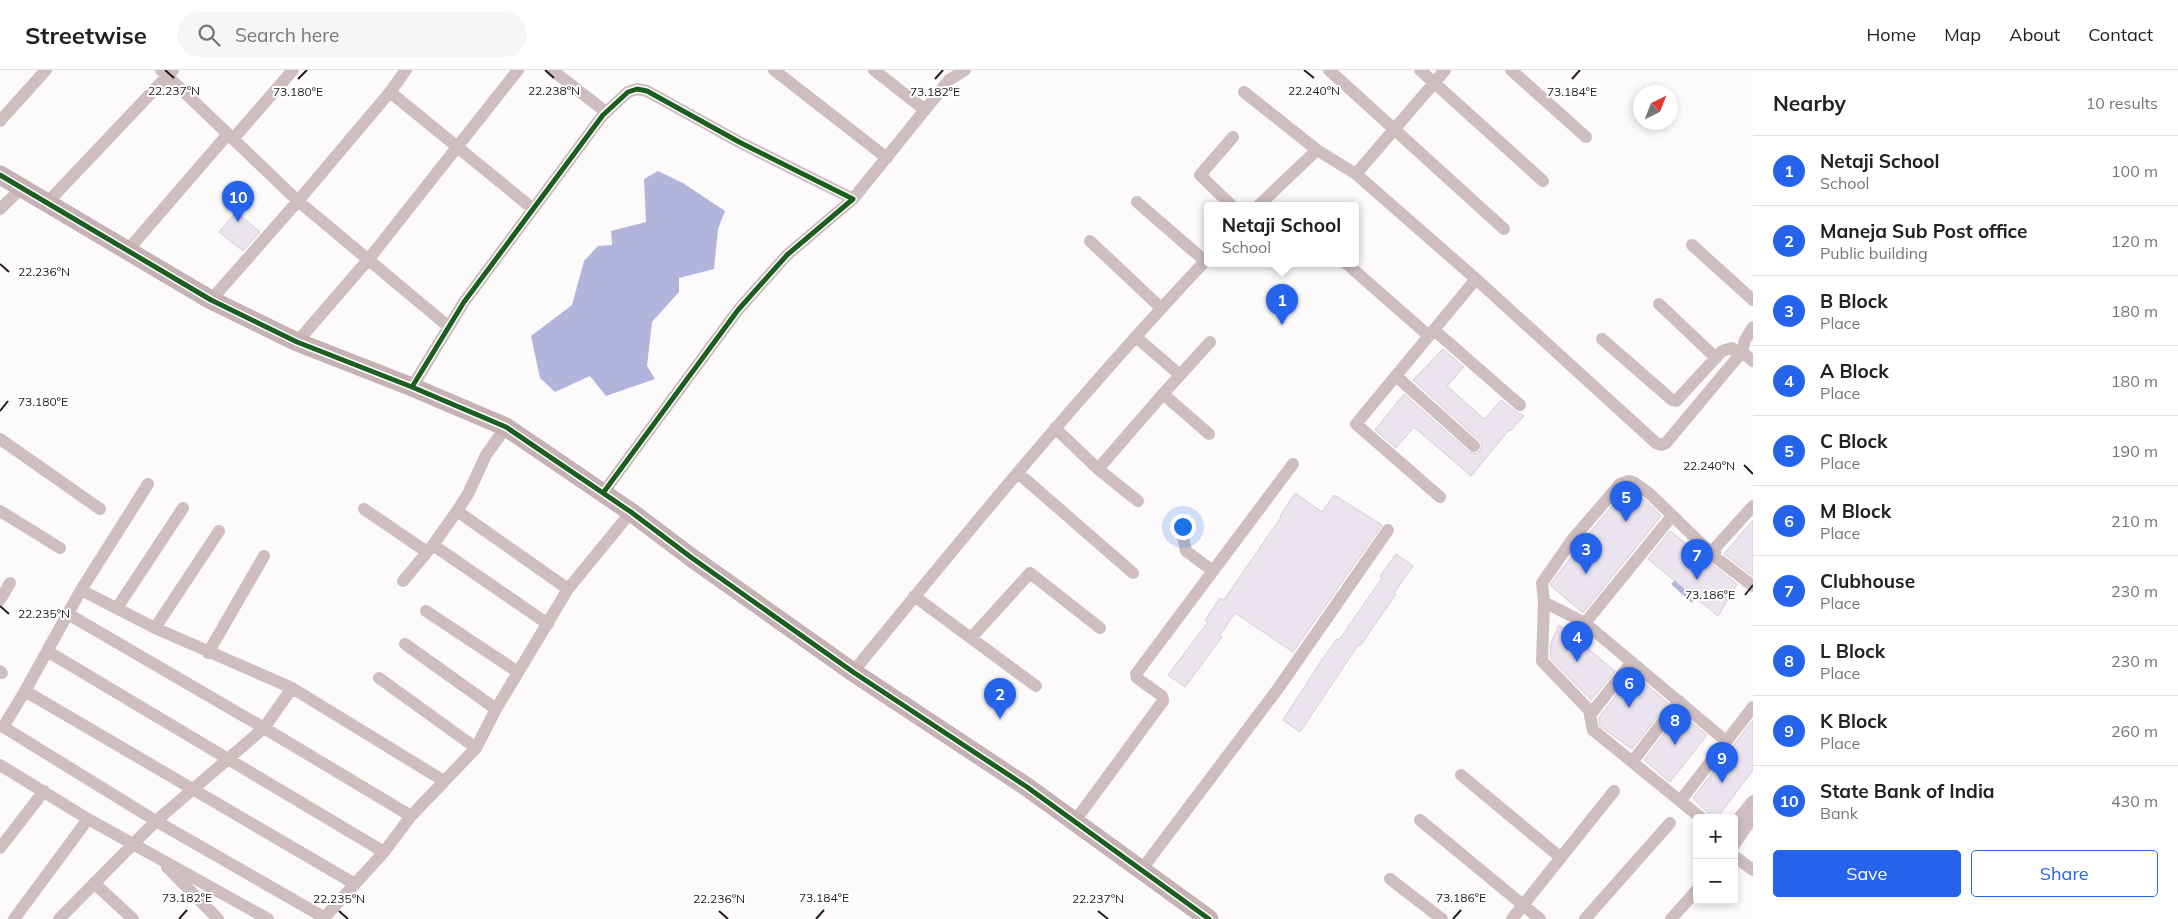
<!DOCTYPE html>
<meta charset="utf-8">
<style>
body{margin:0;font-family:Mulish,sans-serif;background:#f6f6f6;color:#222}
.controls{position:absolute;right:15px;bottom:15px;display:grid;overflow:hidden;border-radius:5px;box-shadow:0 2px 8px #0003}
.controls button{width:45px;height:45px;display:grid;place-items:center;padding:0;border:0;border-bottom:1px solid #e0e0e0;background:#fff;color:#222;font:25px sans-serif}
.compass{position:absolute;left:1633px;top:15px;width:45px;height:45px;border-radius:50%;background:#fff;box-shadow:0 2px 8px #0003;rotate:42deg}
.you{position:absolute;left:1182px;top:456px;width:18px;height:18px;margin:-12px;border:4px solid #fff;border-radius:50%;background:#1a73e8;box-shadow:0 0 0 8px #1a73e833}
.badge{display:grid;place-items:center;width:32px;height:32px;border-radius:50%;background:#2563eb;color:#fff;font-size:16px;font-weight:700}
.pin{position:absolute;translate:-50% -41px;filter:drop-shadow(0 1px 2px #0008)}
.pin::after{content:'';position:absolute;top:26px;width:18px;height:15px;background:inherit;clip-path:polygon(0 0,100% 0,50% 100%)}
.popup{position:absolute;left:1204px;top:132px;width:155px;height:65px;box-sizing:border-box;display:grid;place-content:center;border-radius:5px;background:#fff;filter:drop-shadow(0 1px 4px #0005);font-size:16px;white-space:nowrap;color:#767676}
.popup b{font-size:19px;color:#222}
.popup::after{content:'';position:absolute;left:50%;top:100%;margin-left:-10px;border:10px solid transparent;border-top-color:#fff}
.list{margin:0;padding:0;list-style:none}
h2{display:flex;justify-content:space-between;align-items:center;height:65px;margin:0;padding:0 20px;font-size:21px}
h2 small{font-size:16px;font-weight:400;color:#767676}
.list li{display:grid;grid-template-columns:32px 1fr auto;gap:15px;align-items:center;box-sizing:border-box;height:70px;padding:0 20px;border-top:1px solid #e0e0e0}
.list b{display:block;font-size:19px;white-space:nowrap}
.list p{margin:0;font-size:16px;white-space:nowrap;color:#767676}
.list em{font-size:16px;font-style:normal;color:#767676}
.actions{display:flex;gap:10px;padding:15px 20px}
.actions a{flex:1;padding:11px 0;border:1px solid #2563eb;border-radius:5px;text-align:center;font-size:18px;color:#2563eb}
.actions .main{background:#2563eb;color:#fff}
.icon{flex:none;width:28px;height:28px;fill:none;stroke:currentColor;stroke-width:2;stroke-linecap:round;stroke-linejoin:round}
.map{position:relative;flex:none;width:1753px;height:849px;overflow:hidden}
header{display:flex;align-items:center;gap:30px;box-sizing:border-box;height:70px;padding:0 25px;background:#fff;border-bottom:1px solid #e0e0e0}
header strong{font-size:24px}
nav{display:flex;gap:28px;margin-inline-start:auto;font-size:18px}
.search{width:350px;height:45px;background:#f6f6f6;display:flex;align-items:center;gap:12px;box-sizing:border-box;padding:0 18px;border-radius:28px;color:#767676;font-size:19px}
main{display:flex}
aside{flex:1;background:#fff}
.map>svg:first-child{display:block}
</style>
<header>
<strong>Streetwise</strong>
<div class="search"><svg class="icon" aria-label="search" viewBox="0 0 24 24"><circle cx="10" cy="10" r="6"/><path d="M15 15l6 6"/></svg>Search here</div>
<nav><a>Home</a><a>Map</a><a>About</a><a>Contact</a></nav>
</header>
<main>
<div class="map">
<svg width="1753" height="849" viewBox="0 0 1753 849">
<rect width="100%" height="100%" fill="#fdfafc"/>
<path fill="#b1b5dc" d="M658 101 683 113 725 141 718 159 714 199 679 208V222L652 252 647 296 655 309 606 326 590 306 555 322 540 308 531 266 572 235 584 191 598 176 612 175 611 161 646 152 644 109Z
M1675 510 1700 519 1692 533 1671 514Z"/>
<path fill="#ebe4ef" stroke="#d2ced3" d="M236 142 260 162 243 181 219 162Z
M1443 279 1464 297 1447 316 1482 347 1485 349 1501 330 1515 341 1524 346 1510 361 1509 360 1471 406 1414 357 1396 378 1375 360 1404 324 1469 382 1476 384 1480 381 1482 374 1479 370 1413 310Z
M1629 420 1645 430 1661 446 1583 543 1550 515 1590 462 1625 421Z
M1295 423 1322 442 1334 425 1382 455 1293 582 1235 543 1220 565 1222 567 1185 617 1168 605 1208 552 1205 550 1220 528 1224 530 1281 447 1280 446Z
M1753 450V506L1724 484Z
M1670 461 1737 514 1718 546 1648 489Z
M1396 484 1413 496 1394 523 1396 524 1360 576 1358 575 1300 662 1283 650 1321 591 1337 569 1339 570 1382 508 1380 506Z
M1559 555 1615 601 1591 630 1550 588 1551 573Z
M1633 604 1668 633 1632 679 1600 656 1599 647Z
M1680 643 1707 665 1670 712 1644 690Z
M1753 650V700L1717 748H1713L1693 728Z"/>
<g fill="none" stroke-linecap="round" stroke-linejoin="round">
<path stroke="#cfbec0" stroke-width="12" d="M161 0 298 131 449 257
M552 0 606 42
M774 0 887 88
M874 0 925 40
M1329 0 1504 159
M1420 0 1543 111
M1511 0 1586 67
M390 22 406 0
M1244 22 1317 80 1356 104 1445 0
M0 51 46 0
M233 69 293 0
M1356 104 1476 209 1656 373 1662 375 1666 373 1742 282 1753 291
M853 129 949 10 965 0
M1137 132 1205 191
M46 134 173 0
M1232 136 1200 105 1233 67
M1258 136 1317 80
M0 139 22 118
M1090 171 1161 238
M1692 175 1753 230
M127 181 228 64
M1347 194 1429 266
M211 230 298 131 390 22 532 138
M1659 234 1716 288
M1434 260 1520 335
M1136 267 1180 305
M1602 269 1672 330 1676 331 1722 281 1732 278 1739 285
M297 272 368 190 518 0
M1742 282 1745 270 1753 257
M1396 306 1474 376
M412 317 464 232 603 45 628 22 637 19 647 21 741 73 853 129 787 185 738 240 603 423
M1163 324 1210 272
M1055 358 1098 399 1138 431
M0 369 100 439
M1098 399 1163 324 1209 364
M1018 403 1133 503
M148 414 81 520 25 621 5 654V658L156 751 325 848
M1440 427 1356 354 1476 209
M364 439 427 482
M0 441 60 478
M457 441 568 519
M1181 457 1186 481 1213 501
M433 475 548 554
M1715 487 1753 516
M403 511 433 475 457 441 468 424 486 385 506 357
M81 520 155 558 292 618 444 711
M914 526 1036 616
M0 530 10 513
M1544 532 1585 553 1672 446
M117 538 183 438
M426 541 518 602
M68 544 264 658 292 618
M1585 553 1720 666
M155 558 219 461
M971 568 1030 503 1100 558
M405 574 496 639
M47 581 384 782
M208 583 264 486
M0 601 2 603
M853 602C968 461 1084 320 1208 188
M379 608 476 678
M25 621 355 814
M1590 645 1632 592
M1633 691 1679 631
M0 695 88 749 268 849
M1461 705 1560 787
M1681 730 1753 637
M1701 748 1593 660 1589 640 1542 591 1544 532 1542 513 1572 470 1620 414 1629 411 1635 413 1650 424 1715 487V478L1753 436
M1420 750 1540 849
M1075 751 1163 631 1162 626 1137 608 1136 604 1293 394
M1734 754 1753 731
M1734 775 1753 747
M0 778 44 721
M1734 786 1753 800
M167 797 218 849
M1142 799 1277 620 1388 460
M1390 809 1442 849
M94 813 133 849
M14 849 88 749
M59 849 156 751 264 658 411 746
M323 849 384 782 411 746 476 678 496 639 568 519 631 442
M1512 849 1614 721
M1585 849 1670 753
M1671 849 1697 820"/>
<path stroke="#c6b2b4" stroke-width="19" d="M0 105 211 230 297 272 412 317 506 357 631 442 692 488 853 602 1027 717 1209 849"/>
<defs>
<path id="cycleway" d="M0 105 211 230 297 272 412 317 506 357 631 442 692 488 853 602 1027 717 1209 849
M412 317 464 232 603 45 628 22 637 19 647 21 741 73 853 129 787 185 738 240 603 423"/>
</defs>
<use href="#cycleway" stroke="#fff" stroke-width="8"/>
<use href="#cycleway" stroke="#1b5e20" stroke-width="5"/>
</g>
<path fill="none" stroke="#221b1f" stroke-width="2" d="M165 0 174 8M545 0 554 8M1304 0 1314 8M298 9 307 0M935 9 943 0M1572 9 1580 0M0 194 9 202M0 341 8 331M1744 395 1753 404M1745 525 1753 515M0 536 9 544M339 841 348 849M719 841 728 849M1098 841 1108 849M179 849 187 840M816 849 824 840M1453 849 1461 840"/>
<g font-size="12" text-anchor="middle" fill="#221b1f" stroke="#fff" stroke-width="4" stroke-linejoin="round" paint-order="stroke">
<text x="174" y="25">22.237°N</text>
<text x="1314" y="25">22.240°N</text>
<text x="554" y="25">22.238°N</text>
<text x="298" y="26">73.180°E</text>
<text x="935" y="26">73.182°E</text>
<text x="1572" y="26">73.184°E</text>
<text x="44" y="206">22.236°N</text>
<text x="43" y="336">73.180°E</text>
<text x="1709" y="400">22.240°N</text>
<text x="1710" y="529">73.186°E</text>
<text x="44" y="548">22.235°N</text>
<text x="187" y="832">73.182°E</text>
<text x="824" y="832">73.184°E</text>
<text x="1461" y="832">73.186°E</text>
<text x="339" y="833">22.235°N</text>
<text x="719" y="833">22.236°N</text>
<text x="1098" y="833">22.237°N</text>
</g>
</svg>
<div class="controls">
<button>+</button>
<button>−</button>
</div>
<svg class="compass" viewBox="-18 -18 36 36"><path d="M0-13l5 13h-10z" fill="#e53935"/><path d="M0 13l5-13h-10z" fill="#767676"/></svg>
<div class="you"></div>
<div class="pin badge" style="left:1282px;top:255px">1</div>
<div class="popup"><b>Netaji School</b>School</div>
<div class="pin badge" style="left:1000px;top:649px">2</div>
<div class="pin badge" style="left:1586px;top:504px">3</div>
<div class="pin badge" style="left:1577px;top:592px">4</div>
<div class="pin badge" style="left:1626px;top:452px">5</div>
<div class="pin badge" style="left:1629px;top:638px">6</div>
<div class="pin badge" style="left:1697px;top:510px">7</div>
<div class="pin badge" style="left:1675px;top:675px">8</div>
<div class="pin badge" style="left:1722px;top:713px">9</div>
<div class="pin badge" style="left:238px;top:152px">10</div>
</div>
<aside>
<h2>Nearby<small>10 results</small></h2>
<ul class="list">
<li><span class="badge">1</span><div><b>Netaji School</b><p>School</p></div><em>100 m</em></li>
<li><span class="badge">2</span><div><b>Maneja Sub Post office</b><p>Public building</p></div><em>120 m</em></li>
<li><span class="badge">3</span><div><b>B Block</b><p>Place</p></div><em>180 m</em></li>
<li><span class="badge">4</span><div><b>A Block</b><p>Place</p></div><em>180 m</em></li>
<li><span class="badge">5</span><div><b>C Block</b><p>Place</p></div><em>190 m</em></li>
<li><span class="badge">6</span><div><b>M Block</b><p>Place</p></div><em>210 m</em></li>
<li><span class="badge">7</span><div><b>Clubhouse</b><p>Place</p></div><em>230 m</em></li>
<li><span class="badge">8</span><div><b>L Block</b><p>Place</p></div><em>230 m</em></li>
<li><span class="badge">9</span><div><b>K Block</b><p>Place</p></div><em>260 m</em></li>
<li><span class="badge">10</span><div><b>State Bank of India</b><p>Bank</p></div><em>430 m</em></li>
</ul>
<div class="actions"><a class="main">Save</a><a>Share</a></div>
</aside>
</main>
